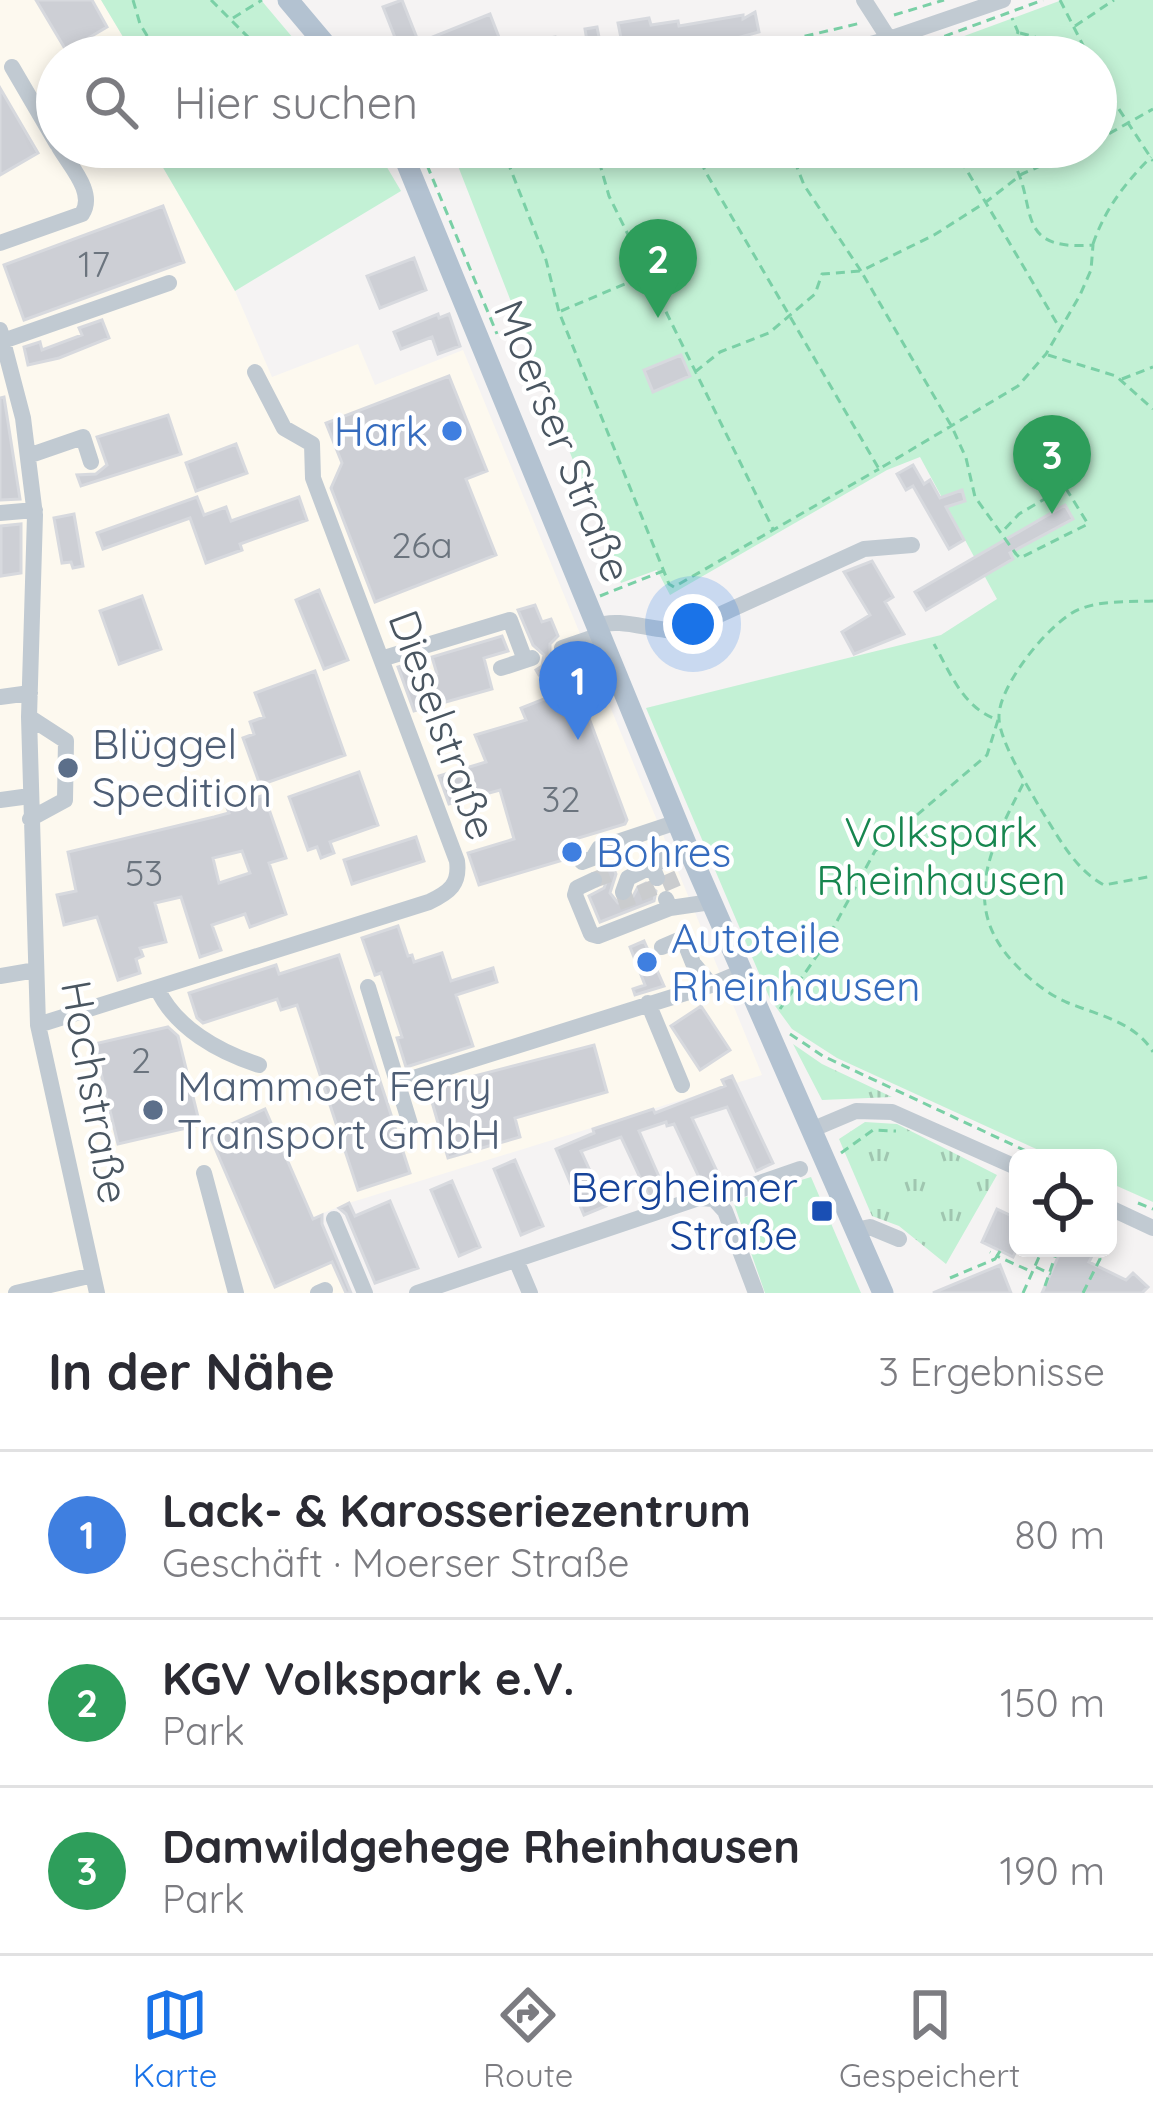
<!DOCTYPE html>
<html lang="de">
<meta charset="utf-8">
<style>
body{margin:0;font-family:Quicksand,sans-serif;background:#f7f7f7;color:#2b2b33}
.controls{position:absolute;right:36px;bottom:36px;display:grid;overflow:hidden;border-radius:18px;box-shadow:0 6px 18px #0003}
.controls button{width:108px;height:108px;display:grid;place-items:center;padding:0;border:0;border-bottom:3px solid #e1e1e2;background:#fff;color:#2b2b33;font:60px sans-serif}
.you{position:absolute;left:693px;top:624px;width:42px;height:42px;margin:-30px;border:9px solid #fff;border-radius:50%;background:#1a73e8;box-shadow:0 0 0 18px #1a73e833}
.badge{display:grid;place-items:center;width:78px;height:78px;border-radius:50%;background:#1a73e8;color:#fff;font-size:39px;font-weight:700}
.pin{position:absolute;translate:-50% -99px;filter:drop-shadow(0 3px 6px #0008)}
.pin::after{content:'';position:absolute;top:63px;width:42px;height:36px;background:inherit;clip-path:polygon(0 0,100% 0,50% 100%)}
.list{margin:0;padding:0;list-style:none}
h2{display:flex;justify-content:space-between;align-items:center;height:156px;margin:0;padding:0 48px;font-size:51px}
h2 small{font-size:39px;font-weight:400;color:#7c7c81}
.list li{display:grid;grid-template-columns:78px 1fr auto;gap:36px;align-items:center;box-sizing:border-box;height:168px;padding:0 48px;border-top:3px solid #e1e1e2}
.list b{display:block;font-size:45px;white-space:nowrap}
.list p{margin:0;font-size:39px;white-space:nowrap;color:#7c7c81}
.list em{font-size:39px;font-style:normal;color:#7c7c81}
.icon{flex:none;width:66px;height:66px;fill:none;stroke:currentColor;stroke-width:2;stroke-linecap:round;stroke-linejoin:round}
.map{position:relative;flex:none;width:1153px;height:1293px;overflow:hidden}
.search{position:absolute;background:#fff;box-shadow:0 6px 18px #0003;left:36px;right:36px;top:36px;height:132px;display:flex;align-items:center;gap:30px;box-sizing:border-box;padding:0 42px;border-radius:66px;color:#7c7c81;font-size:45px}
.sheet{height:660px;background:#fff}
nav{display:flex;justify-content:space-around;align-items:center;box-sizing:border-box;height:168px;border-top:3px solid #e1e1e2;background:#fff;font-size:33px;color:#7c7c81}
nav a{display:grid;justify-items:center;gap:6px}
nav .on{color:#1a73e8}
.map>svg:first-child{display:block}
</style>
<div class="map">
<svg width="1153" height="1293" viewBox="0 0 1153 1293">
<defs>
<pattern id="grass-tufts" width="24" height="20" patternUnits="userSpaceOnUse" patternTransform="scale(3)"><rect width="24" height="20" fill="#c3f1d5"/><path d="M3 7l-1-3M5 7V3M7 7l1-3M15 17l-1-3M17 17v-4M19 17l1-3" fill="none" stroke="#a0c6b0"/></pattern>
</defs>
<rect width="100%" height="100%" fill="#f5f3f3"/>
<path fill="#fdf9ef" d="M0 0H101L135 57H57V147H151L235 291 272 377 358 344 375 385 463 350 762 1075 349 1203 313 1217 345 1293H0Z"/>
<path fill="url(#grass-tufts)" d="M793 1044 822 1064 892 1097 822 1100Z
M865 1122 897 1124 997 1175 946 1264 899 1226 872 1216 839 1139Z"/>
<path fill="#c3f1d5" d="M101 0H261L309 57H135Z
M1062 0H1153V1202L1108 1182V1158H1056L837 1058 792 1029 770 999 646 708 941 635 997 599 920 457 887 470 670 595 657 570 621 583 458 166 572 147H1096V57H907Z
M151 147H375L401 191 235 291Z
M811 1177 861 1293H765L733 1201Z"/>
<path fill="#cdcfd5" stroke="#d7d9de" stroke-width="3" fill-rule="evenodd" d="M36 0H92L107 27 75 46 82 57H70Z
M402 0 417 38 398 45 383 7Z
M755 12 759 32 726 41 647 54 646 43 623 46 625 55 612 57H542L539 40 555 37 556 45 587 41 585 29 597 27 600 42 621 38 618 23 649 18 651 25 678 21 679 26 743 15V19Z
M490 14 500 40 457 57H415L410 46Z
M0 88 38 153 0 175Z
M163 206 184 262 24 320 4 265Z
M414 258 426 290 380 308 367 276Z
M438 314 439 318 449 314 460 346 438 354 432 337 401 349 394 332Z
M102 320 109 338 59 358 28 365 24 347 40 342 42 350 82 335 79 328Z
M681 355 690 376 653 392 644 370Z
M449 376 487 471 466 479 496 555 375 602 331 488 342 463 326 423Z
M4 397 20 499 0 500V398Z
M168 415 181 454 81 486 77 475 96 474 107 465 97 437Z
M236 444 247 473 196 491 186 463Z
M913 465 924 484 930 480 940 498 962 490 965 501 946 507 964 540 949 549 913 486 906 490 897 474Z
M197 497 204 515 226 507 231 521 299 497 307 520 240 544 242 550 206 563 190 518 103 549 97 533Z
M1065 505 1073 519 1010 553 1013 559 926 610 915 592Z
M74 514 83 566 73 568 71 562 62 563 54 518Z
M21 524V573L1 576V526Z
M872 561 893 597 885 602 904 634 854 654 842 632 870 615 844 572Z
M319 590 348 660 324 669 296 600Z
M142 596 161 649 119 664 100 611Z
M535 605 542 622 551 619 558 636 550 644V653L558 660H567L569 666 539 675 536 670 542 666 544 655 533 645 518 610Z
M502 636 508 651 484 658 492 689 414 711 398 667 408 664 417 680 437 674 432 657Z
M315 671 345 755 260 785 243 738 254 734 250 722 264 717 255 693Z
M577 686 627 820 625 824 575 839 578 850 570 858 479 885 468 853 514 839 500 790 449 804 439 776 486 762 475 735 526 720 521 708Z
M359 772 378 825 330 842 334 853 321 858 317 847 308 850 289 797Z
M264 795 286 858 269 863 286 914 250 927 245 914 212 925 221 950 200 957 181 897 155 903 166 942 140 948 143 956 136 959 140 973 118 980 97 917 64 925 57 895 76 891 68 852 214 817 229 813 227 808ZM242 851 250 873 219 883 213 858Z
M416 837 424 861 352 884 344 860Z
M613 867 616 874 610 893 618 903 630 902 638 887 646 883 656 891 654 901 600 922 589 896 604 888 607 880 603 872Z
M398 926 408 956 412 955 414 962 442 953 451 981 493 968 497 982 456 995 473 1046 406 1067 397 1038 402 1037 381 973 375 975 362 938Z
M644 941 664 986 635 995 633 989 645 985 630 947Z
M339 955 410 1173 358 1190 297 1005 281 1010 277 999 203 1023 197 1018 189 993 276 965 279 974Z
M701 1006 730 1050 700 1070 671 1026Z
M168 1027 178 1036 200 1125 118 1144 94 1044Z
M594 1045 607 1092 515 1118 520 1137 448 1158 428 1088Z
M732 1076 773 1163 756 1171 727 1107 692 1118 721 1180 703 1186 674 1124 667 1126 666 1122 639 1131 667 1195 651 1201 621 1137 581 1151 606 1206 584 1215 556 1149 594 1133 593 1129 653 1109 655 1113 725 1086 722 1080Z
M265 1109 313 1219 322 1215V1224L351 1293H346L332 1262 275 1287 209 1134Z
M515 1160 543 1226 521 1235 494 1169Z
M452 1181 480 1247 459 1256 431 1190Z
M390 1201 418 1268 375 1283 346 1214 339 1208 349 1203 355 1216Z
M997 1209 1018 1219V1247L1013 1257 982 1242Z
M1062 1248H1081L1093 1254 1089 1262 1126 1280 1133 1273 1148 1287 1142 1293H1042Z
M1000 1265 1011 1293H933Z"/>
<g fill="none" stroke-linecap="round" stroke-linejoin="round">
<path stroke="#caccce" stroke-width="16" stroke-dasharray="16 8" stroke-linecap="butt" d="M667 874 676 895
M594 880 615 872
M644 883 653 905
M623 892 631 914"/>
<path stroke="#7ad0a6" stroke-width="3" stroke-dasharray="9 6" stroke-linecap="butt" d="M133 0 140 24 160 57
M211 0 268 57
M1060 0 1089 57
M894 15 944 0
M233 18 262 0
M1075 26 1114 0
M1020 33 1035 37 1054 56
M1055 56 1068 48
M717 57 861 23
M888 57 1043 0
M999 57 1013 44 1018 32 1012 18
M1096 72 1109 85 1111 97 1153 161
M1096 141 1153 109
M502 147 546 260 559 312 669 584 674 587 879 469
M595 147 609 196 773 529
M696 147 705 171 879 469 1018 386 1046 354 1080 295 1091 270 1093 245C1003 252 1046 195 1002 147
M789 147 804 185 861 271 934 235 986 202 1022 174 1084 147
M953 147 1059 327
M427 165 497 334
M1093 244C1105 209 1125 183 1151 157
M561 311 646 275
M1048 355 1116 376 1153 409
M695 372 720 352 769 333 815 294 822 274 861 271 952 427 966 458 975 497 1016 554 1020 558 1088 524 1065 487 1019 514 1002 532
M1122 379 1153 367
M600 596 663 571
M1153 601C1130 602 1102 600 1080 609 1051 620 999 685 999 716 998 739 1028 787 1040 808 1058 836 1074 869 1104 885L1153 876
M1023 784C992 845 959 905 1014 963 1029 979 1046 993 1066 1002 1097 1015 1134 1021 1153 1052
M780 1009 823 947 875 851 987 755 998 720C963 708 951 674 934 644
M790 1034 823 1056 1041 1158
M841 1153 873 1130 896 1131
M1138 1203 1153 1209
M1000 1251 997 1256 1030 1271
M1036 1267 1051 1274
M950 1278 995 1259 997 1256 990 1252
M1045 1286 1058 1248
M1023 1293 1043 1248
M1083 1293 1100 1259 1097 1248"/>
<path stroke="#c1cad2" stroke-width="16" d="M864 0 889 39
M824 57 889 39 1003 0
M12 67 57 144
M0 243 82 214C96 193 70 166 59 147
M0 330 23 418 35 515 29 717 38 1025 97 1293
M3 341 169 283
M28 456 83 437 91 462
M0 513 35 510
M596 626C623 616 656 634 686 630L864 549 912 545
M562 648 600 635
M381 659 510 620 525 660
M501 668 532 658
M0 697 30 693
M29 717 66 741 65 800 30 819
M0 800 30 796
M582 862 593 858 599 848 677 822
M657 878 652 866 687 846
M594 880 577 888 575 895 591 934 598 936 670 908
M623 892 628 878 652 866
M666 899 670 908 711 902
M662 947 683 938 693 963 711 985 742 972
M0 976 36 970
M368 987 411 1127
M157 988C175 1028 219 1052 259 1065
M648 1003 682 1085
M38 1025 429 902C450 892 460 884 457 861L313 478 312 444 284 428 255 372
M398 1083 711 985
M811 1130 856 1111 892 1112 1018 1168
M204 1173 236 1293
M714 1199 725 1211 756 1293
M1108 1207 1153 1228
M334 1219 365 1293
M855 1230 870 1227 899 1239
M516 1260 530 1293
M16 1293 93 1275
M318 1293 325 1290
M417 1293 699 1198 714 1199 800 1169"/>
<path stroke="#b3c2d1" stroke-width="21" d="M288 0 336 57
M400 147 687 846 883 1293"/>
</g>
<g fill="#3f7fe0" stroke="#fff" stroke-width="4.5">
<circle cx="452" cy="431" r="12"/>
<circle cx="572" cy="852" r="12"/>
<circle cx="647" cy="962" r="12"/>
</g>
<g fill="#5c6f8a" stroke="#fff" stroke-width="4.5">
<circle cx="68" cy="768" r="12"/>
<circle cx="153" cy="1110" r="12"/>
</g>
<rect fill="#1a4fb4" stroke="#fff" stroke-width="4.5" x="810" y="1199" width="24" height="24" rx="6"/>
<g text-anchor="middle" stroke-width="9" stroke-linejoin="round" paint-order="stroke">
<g font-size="36" fill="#6b747e">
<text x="94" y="277">17</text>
<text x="422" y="558">26a</text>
<text x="561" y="812">32</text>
<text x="144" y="886">53</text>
<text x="141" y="1073">2</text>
</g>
<g font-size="42" fill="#366cbe" stroke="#fff" text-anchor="start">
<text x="428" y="446" text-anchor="end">Hark</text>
<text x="596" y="867">Bohres</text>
<text x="671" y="953">Autoteile<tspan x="671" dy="48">Rheinhausen</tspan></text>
</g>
<g font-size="42" fill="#4a5661" stroke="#fff">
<text transform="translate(563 441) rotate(68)" y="15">Moerser Straße</text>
<text transform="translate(443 725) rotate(70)" y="15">Dieselstraße</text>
<text transform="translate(95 1092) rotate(80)" y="15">Hochstraße</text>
</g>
<g font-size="42" fill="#4e5e75" stroke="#fff" text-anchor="start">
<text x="92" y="759">Blüggel<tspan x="92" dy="48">Spedition</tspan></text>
<text x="177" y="1101">Mammoet Ferry<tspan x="177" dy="48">Transport GmbH</tspan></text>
</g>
<g font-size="42" fill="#17864f" stroke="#fff">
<text x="941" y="847">Volkspark<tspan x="941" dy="48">Rheinhausen</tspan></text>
</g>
<g font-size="42" fill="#164399" stroke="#fff" text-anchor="end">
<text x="798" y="1202">Bergheimer<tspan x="798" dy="48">Straße</tspan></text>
</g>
</g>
</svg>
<div class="controls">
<button><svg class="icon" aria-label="locate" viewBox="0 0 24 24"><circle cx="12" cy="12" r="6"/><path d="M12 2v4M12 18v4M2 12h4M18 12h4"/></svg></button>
</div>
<div class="you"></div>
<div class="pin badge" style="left:578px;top:740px;background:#3f7fe0">1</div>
<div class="pin badge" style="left:658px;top:318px;background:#2e9e5b">2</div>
<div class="pin badge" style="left:1052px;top:514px;background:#2e9e5b">3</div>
<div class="search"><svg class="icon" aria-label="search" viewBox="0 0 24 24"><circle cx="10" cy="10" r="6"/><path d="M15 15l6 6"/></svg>Hier suchen</div>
</div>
<section class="sheet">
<h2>In der Nähe<small>3 Ergebnisse</small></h2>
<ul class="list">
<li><span class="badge" style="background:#3f7fe0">1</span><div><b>Lack- &amp; Karosseriezentrum</b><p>Geschäft · Moerser Straße</p></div><em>80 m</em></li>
<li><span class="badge" style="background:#2e9e5b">2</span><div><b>KGV Volkspark e.V.</b><p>Park</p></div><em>150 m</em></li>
<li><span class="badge" style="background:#2e9e5b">3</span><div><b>Damwildgehege Rheinhausen</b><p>Park</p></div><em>190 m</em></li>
</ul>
</section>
<nav>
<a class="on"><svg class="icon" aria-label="map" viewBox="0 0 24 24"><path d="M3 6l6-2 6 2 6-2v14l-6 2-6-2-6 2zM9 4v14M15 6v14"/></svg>Karte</a>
<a><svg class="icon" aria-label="directions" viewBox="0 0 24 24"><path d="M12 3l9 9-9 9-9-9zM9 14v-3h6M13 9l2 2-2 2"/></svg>Route</a>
<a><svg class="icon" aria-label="saved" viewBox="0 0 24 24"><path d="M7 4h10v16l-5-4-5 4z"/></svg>Gespeichert</a>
</nav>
